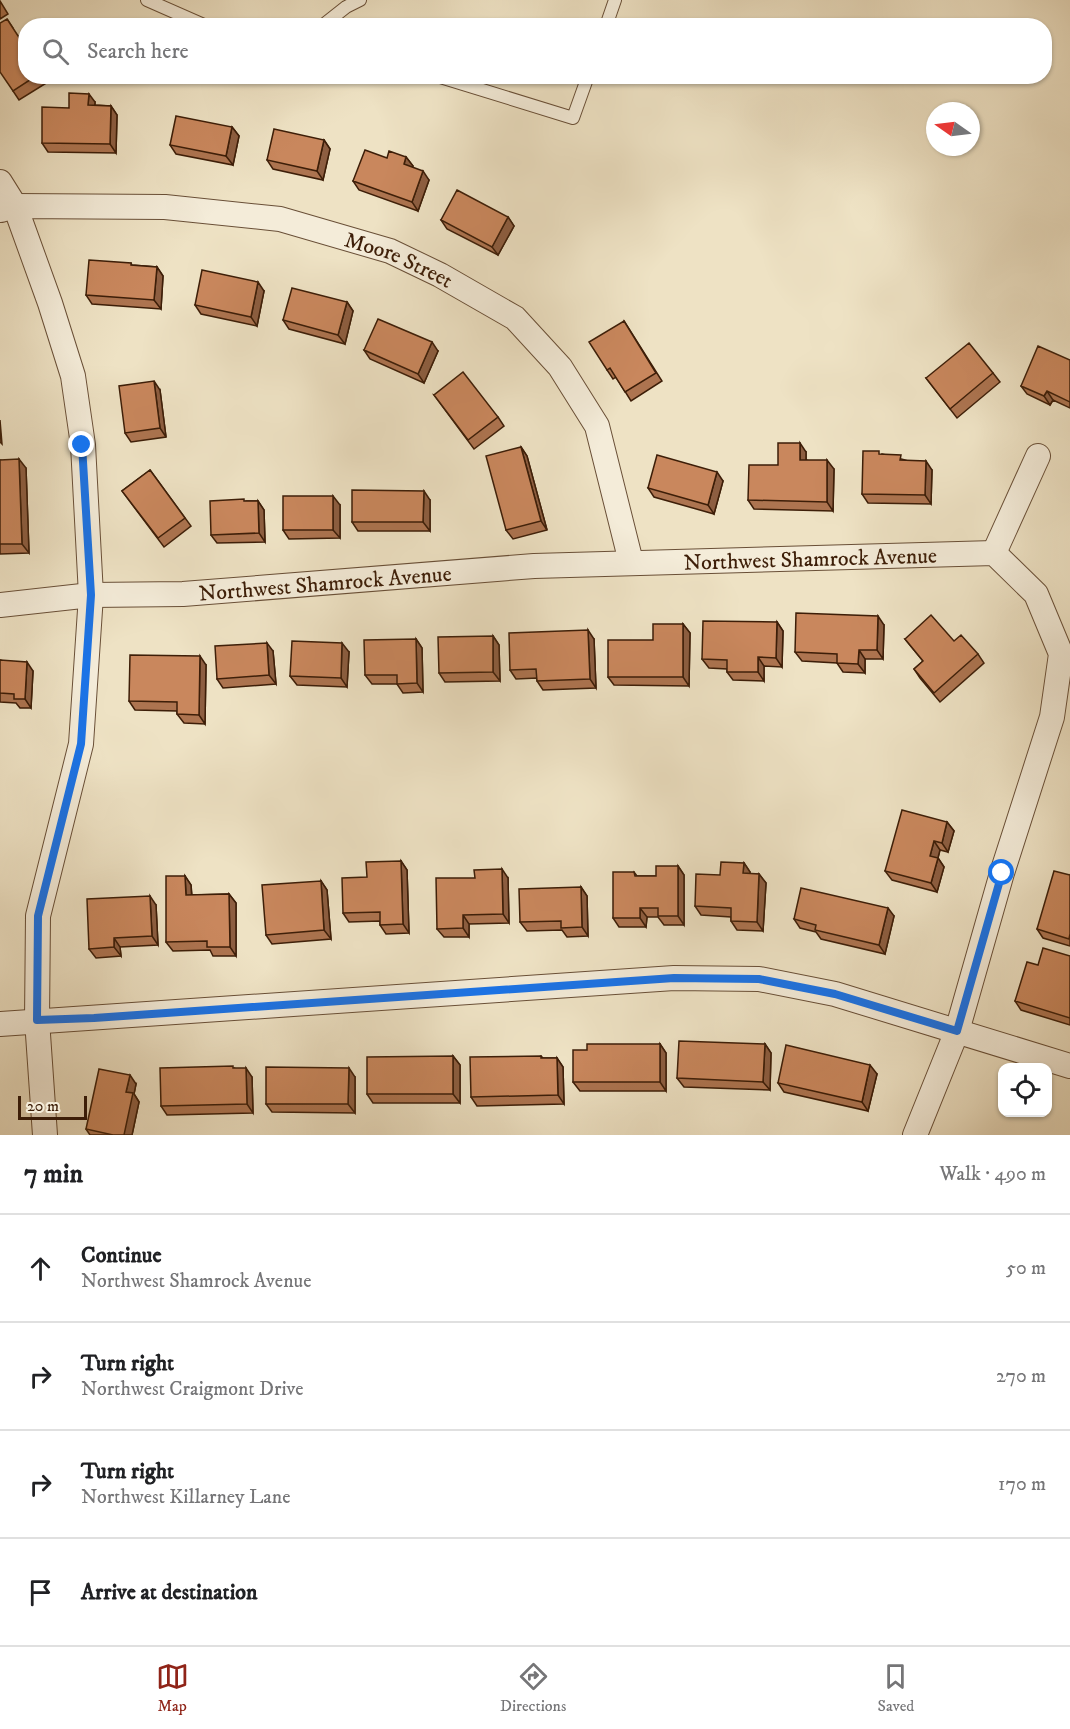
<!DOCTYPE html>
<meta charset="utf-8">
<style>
body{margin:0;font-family:"IM FELL DW Pica",serif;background:#f2f2f2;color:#202124}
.controls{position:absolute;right:18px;bottom:18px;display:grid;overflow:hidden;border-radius:12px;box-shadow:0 2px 4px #0004}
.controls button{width:54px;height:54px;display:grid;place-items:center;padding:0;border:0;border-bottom:2px solid #e0e0e0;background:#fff;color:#202124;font:30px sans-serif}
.compass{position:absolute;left:926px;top:102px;width:54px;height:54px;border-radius:50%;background:#fff;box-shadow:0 2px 4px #0004;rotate:284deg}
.scale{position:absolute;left:18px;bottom:15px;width:69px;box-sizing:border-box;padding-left:6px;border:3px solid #3d1e08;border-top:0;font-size:16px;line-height:21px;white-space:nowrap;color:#3d1e08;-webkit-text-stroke:4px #f4ecd9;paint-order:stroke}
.stop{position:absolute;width:18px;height:18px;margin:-14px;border:4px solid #1a73e8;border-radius:50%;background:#fff}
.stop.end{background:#1a73e8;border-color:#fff;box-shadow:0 2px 6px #0008}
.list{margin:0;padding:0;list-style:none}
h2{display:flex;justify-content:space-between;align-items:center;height:78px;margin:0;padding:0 24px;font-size:26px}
h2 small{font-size:20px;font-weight:400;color:#757577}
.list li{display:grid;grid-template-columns:39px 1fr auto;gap:18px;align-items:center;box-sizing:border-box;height:108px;padding:0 24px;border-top:2px solid #e0e0e0}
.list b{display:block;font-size:22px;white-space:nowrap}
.list p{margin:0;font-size:20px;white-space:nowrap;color:#757577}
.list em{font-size:20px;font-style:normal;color:#757577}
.icon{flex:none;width:33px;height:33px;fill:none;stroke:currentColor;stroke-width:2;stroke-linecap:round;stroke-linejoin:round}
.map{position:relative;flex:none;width:1070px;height:1135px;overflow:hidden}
.search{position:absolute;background:#fff;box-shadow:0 2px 4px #0004;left:18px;right:18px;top:18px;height:66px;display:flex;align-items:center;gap:15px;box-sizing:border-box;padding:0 21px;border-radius:24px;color:#757577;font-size:22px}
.sheet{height:510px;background:#fff}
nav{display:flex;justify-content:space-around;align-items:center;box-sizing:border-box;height:84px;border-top:2px solid #e0e0e0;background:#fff;font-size:16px;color:#757577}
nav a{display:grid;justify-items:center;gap:3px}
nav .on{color:#8f2418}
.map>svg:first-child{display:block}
</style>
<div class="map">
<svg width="1070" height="1135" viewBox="0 0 1070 1135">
<rect width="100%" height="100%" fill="#eee2c4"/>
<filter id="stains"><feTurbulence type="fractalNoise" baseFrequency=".00333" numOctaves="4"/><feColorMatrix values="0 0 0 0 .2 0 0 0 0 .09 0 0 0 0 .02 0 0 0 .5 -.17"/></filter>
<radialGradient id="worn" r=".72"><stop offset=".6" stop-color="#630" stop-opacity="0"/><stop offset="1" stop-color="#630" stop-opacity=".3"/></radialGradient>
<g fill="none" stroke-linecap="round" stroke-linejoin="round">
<defs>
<path id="service" d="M147 0 206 26
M322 26 346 7 360 0
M606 26 615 0
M437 76 573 118 588 76"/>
<g id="minor">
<path d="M0 182 15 206 50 303 73 376 83 445 91 595 81 744 38 916 37 1020 45 1135"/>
<path id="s1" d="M1 210 15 206 165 207 280 219 390 251 440 275 515 318 560 367 597 426 631 562"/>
<path d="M994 553 1038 456"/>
<path id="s2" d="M0 605 91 595 183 594 534 566 994 553 1036 594 1061 654 1052 717 1002 873 957 1031 915 1135"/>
<path d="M0 1024 674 978 759 979 835 994 1070 1066"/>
</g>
</defs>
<use href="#service" stroke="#694f37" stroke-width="14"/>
<use href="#minor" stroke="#694f37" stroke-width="26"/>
<use href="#service" stroke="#f4ecd9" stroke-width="12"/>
<use href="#minor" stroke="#f4ecd9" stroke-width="24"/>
</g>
<path fill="#ad7450" stroke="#3d1e08" stroke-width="1.5" d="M0 1 8 14 0 19Z
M7 19 13 28 26 76H44L48 82 19 100 13 91Z
M95 102V105L111 106 117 115 116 153 48 152 42 143 69 108Z
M232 127 239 136 233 165 176 154 170 145Z
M324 140 330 149 323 180 273 169 267 160Z
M406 157 413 166 412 167 429 180 418 211 359 190 353 181 387 158Z
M508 217 514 226 498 255 447 229 441 220Z
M131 263 132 265 157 267 163 276 161 309 92 304 86 295Z
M264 291 257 326 201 314 195 305Z
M347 302 353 311 345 344 289 329 283 320Z
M624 321 662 381 631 401 616 377 613 379 607 370Z
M364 350 438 351 424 383 370 359Z
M1070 360V408L1053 400 1050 405 1027 394 1021 386Z
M993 373 1000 382 957 418 926 378Z
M160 390 166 437 131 442 125 433Z
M434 395 498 417 504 426 474 449Z
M521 447 527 456 547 530 513 539 506 530Z
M806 452V460L834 469 833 511 754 509 748 500 778 465Z
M882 454 905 460 932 470 931 504 868 503 862 494Z
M0 460 26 468 29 553 0 554Z
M150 470 191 526 164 547 122 491Z
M723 481 714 514 654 497 648 488Z
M430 500V531H358L352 522Z
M246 501H258L264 510 265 542 217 543 211 535Z
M340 505V538L289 539 283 530Z
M777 622 783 631 782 667 764 666V681L733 680 727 672V669L709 668 702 659Z
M683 624 690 633 689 686 614 685 608 677 653 640Z
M884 625 883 659H865V673L843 672 837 663 802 661 795 652Z
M493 636 499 645 500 681 445 682 439 673Z
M416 639 422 648 423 692 403 693 397 684H372L365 675Z
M594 639 596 688 543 690 537 681V678L516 679 510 670Z
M905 639 954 641 978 654 984 663 940 702 920 678 914 669 923 661Z
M273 651 276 684 223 688 217 679Z
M349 652 347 687 297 685 290 676Z
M0 660 33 671 31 708H20L16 703 0 702Z
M206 665 205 724 184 723 177 714V711L135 710 129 701Z
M947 822 954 831 948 852 940 850 938 858 944 867 937 892 892 880 885 871Z
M401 861 407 870 409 933 386 934 380 925V921L349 922 343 913Z
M744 863 750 872V874H759L766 883 763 931 737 930 731 921V917L701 915 695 906 720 875Z
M678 866 684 875V925H664L658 917H647L646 927H619L613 918 634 872 637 876H656Z
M1070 875V946L1043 938 1037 929Z
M185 876 191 885 192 895 229 894 236 903V956H213L210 950 173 951 166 942Z
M508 878 509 923 469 924V937H444L437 929Z
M321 881 327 890 331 939 272 944 266 935Z
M581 887 587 896 588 936 567 937 562 930 527 931 520 922Z
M156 905 158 945 120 947 121 956 96 958 89 949Z
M894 916 885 954 821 939 816 932 800 928 794 919Z
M1070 956V1025L1021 1010 1015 1001 1038 965Z
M660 1044 666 1053V1091H580L573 1082Z
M765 1044 771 1053 770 1090 684 1087 677 1078Z
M453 1056 460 1065V1103H373L367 1094Z
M541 1056 543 1058H557L563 1067 564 1104 477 1106 471 1097Z
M234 1068 252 1077 253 1113 167 1115 161 1106Z
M877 1074 868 1111 784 1092 778 1083Z
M355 1077V1113L272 1112 266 1104Z
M136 1084 134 1094 139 1102 132 1135H90L86 1129Z"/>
<path fill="#8d5e41" stroke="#3d1e08" stroke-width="1.5" d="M89 94 95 102 94 114 88 105Z
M111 106 117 115 116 153 110 144Z
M232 127 239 136 233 165 226 156Z
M324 140 330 149 323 180 317 171Z
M406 157 413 166 410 173 404 164Z
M423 171 429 180 418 211 412 202Z
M508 217 514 226 498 255 492 247Z
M157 267 163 276 161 309 154 300Z
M258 282 264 291 257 326 251 317Z
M347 302 353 311 345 344 338 335Z
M432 342 438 351 424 383 418 374Z
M154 381 160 390 166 437 160 428Z
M1047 391 1053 400 1050 405 1044 396Z
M0 420 2 444 0 442Z
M800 443 806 452V469L800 460Z
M521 447 527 456 547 530 541 521Z
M19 459 26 468 29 553 22 544Z
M827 460 834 469 833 511 827 502Z
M926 461 932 470 931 504 925 495Z
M717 472 723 481 714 514 708 505Z
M424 491 430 500V531L423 522Z
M333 496 340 505V538L333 530Z
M258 501 264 510 265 542 259 533Z
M878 616 884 625 883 659 877 650Z
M777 622 783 631 782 667 776 658Z
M683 624 690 633 689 686 683 677Z
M588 630 594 639 596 688 590 679Z
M493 636 499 645 500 681 493 672Z
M416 639 422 648 423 692 417 683Z
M267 643 273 651 276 684 269 675Z
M342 643 349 652 347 687 341 678Z
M859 650 865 659V673L858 664Z
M200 656 206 665 205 724 199 715Z
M758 657 764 666V681L758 672Z
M27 662 33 671 31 708 25 699Z
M947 822 954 831 948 852 942 843Z
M934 841 940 850 936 865 930 856Z
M938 858 944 867 937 892 931 883Z
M401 861 407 870 409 933 403 924Z
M744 863 750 872 749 882 743 873Z
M678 866 684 875V925L678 916Z
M502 869 508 878 509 923 503 914Z
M759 874 766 883 763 931 757 922Z
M185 876 191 885 192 904 186 895Z
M321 881 327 890 331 939 324 930Z
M581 887 587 896 588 936 582 927Z
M229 894 236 903V956L230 947Z
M150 896 156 905 158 945 152 936Z
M640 908 647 917 646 927 640 918Z
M888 908 894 916 885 954 879 945Z
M463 915 469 924V937L463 928Z
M114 938 120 947 121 956 114 947Z
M660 1044 666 1053V1091L660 1082Z
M765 1044 771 1053 770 1090 763 1082Z
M453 1056 460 1065V1103L453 1094Z
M557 1058 563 1067 564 1104 558 1095Z
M870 1065 877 1074 868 1111 862 1102Z
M246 1068 252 1077 253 1113 247 1104Z
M349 1068 355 1077V1113L348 1104Z
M130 1075 136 1084 134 1094 139 1102 132 1135H124L126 1092Z"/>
<path fill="#c9875d" stroke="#3d1e08" stroke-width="1.5" d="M7 19 26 48V76H36L13 91 0 72V23Z
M69 93 89 94 88 105 111 106 110 144 42 143V107L69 108Z
M176 116 232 127 226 156 170 145Z
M274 129 324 140 317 171 267 160Z
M365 150 387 158 389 151 406 157 404 164 423 171 412 202 353 181Z
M457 190 508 217 492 247 441 220Z
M89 260 131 263V265L157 267 154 300 86 295Z
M202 270 258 282 251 317 195 305Z
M292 288 347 302 338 335 283 320Z
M378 319 432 342 418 374 364 350Z
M624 321 656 373 625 392 610 368 607 370 589 342Z
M969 343 993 373 950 409 926 378Z
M1038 346 1070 360V402L1047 391 1044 396 1021 386Z
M463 372 498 417 468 440 434 395Z
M154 381 160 428 125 433 119 386Z
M778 443H800V460H827V502L748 500 749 465H778Z
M521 447 541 521 506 530 486 456Z
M863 451H879V454L901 455 900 460 926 461 925 495 862 494Z
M657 455 717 472 708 505 648 488Z
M19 459 22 544H0V460Z
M150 470 185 518 158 538 122 491Z
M352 490 424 491 423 522H352Z
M283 496H333V530H283Z
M244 499V501H258L259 533 211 535 210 501Z
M796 613 878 616 877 650H859L858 664 837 663V654L795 652Z
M931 615 954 641 961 635 978 654 934 693 914 669 923 661 905 639Z
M703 621 777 622 776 658 758 657V672H727V660L702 659Z
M653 624H683V677H608V640H653Z
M588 630 590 679 537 681 536 669 510 670 509 633Z
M493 636V672L439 673 438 637Z
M416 639 417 683 397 684V675H365L364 640Z
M292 641 342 643 341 678 290 676Z
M267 643 269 675 217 679 215 646Z
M130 655 200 656 199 715 177 714V702L129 701Z
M0 660 27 662 25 699H14V694L0 693Z
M902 810 947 822 942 843 934 841 930 856 938 858 931 883 885 871Z
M401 861 403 924 380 925V912L343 913 342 878 367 877 366 862Z
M721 862 744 863 743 873 759 874 757 922 731 921V908L695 906 696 874 720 875Z
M656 866H678V916H658V908H640V918H613V872H634L635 876H656Z
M502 869 503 914 463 915V928L437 929 436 878H475L474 870Z
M1054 871 1070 875V934L1069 939 1037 929Z
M166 876H185L186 895 229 894 230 947H207V941L166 942Z
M321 881 324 930 266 935 262 885Z
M581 887 582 927 561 928V921L520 922 519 889Z
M801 888 888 908 879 945 815 930 816 925 794 919Z
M150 896 152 936 114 938V947L89 949 87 899Z
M1043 948 1070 956V1018L1015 1001 1027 962 1038 965Z
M679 1041 765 1044 763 1082 677 1078Z
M587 1044H660V1082H573V1050H587Z
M786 1045 870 1065 862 1102 778 1083Z
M453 1056V1094H367V1057Z
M541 1056V1058H557L558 1095 471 1097 470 1057Z
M233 1066V1068H246L247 1104 161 1106 160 1068Z
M266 1067 349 1068 348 1104H266Z
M99 1069 130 1075 126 1092 133 1093 124 1135H113L86 1129Z"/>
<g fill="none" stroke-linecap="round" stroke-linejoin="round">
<path stroke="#1a73e8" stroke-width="8" d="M82 445 91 595 81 744 38 916 37 1020 94 1018 674 978 759 979 835 994 957 1031 1002 873"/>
</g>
<g text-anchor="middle" stroke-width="6" stroke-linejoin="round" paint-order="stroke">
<g font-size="22" fill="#3d1e08" stroke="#f4ecd9">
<text dy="8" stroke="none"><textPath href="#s1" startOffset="406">Moore Street</textPath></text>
<text dy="8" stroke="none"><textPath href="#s2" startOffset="812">Northwest Shamrock Avenue</textPath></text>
<text dy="8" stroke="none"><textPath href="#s2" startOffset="326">Northwest Shamrock Avenue</textPath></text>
</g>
</g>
<rect width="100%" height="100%" filter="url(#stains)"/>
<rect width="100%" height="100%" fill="url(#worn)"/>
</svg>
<div class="controls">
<button><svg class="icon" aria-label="locate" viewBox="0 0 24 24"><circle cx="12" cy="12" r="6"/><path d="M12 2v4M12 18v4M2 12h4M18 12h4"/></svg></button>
</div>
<svg class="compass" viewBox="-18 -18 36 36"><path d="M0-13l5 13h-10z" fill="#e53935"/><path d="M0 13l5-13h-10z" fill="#757577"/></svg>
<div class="scale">20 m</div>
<div class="stop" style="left:1002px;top:873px"></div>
<div class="stop end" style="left:82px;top:445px"></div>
<div class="search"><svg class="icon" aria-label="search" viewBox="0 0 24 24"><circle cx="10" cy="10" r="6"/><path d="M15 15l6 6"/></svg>Search here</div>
</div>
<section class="sheet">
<h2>7 min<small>Walk · 490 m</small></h2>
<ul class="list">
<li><svg class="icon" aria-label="ahead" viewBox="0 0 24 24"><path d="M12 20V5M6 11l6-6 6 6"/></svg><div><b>Continue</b><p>Northwest Shamrock Avenue</p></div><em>50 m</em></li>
<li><svg class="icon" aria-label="right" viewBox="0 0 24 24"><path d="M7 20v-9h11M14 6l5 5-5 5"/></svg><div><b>Turn right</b><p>Northwest Craigmont Drive</p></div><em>270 m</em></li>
<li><svg class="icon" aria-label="right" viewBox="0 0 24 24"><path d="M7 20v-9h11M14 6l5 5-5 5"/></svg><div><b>Turn right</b><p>Northwest Killarney Lane</p></div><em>170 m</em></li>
<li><svg class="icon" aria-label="arrive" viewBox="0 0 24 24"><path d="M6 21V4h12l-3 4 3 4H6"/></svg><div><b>Arrive at destination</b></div></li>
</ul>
</section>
<nav>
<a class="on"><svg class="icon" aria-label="map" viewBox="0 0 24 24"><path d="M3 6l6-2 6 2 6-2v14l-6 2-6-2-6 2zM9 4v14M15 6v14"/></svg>Map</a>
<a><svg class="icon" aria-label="directions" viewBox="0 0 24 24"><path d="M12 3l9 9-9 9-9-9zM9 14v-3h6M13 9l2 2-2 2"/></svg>Directions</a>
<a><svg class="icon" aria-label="saved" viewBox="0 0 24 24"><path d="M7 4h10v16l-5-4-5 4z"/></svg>Saved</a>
</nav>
